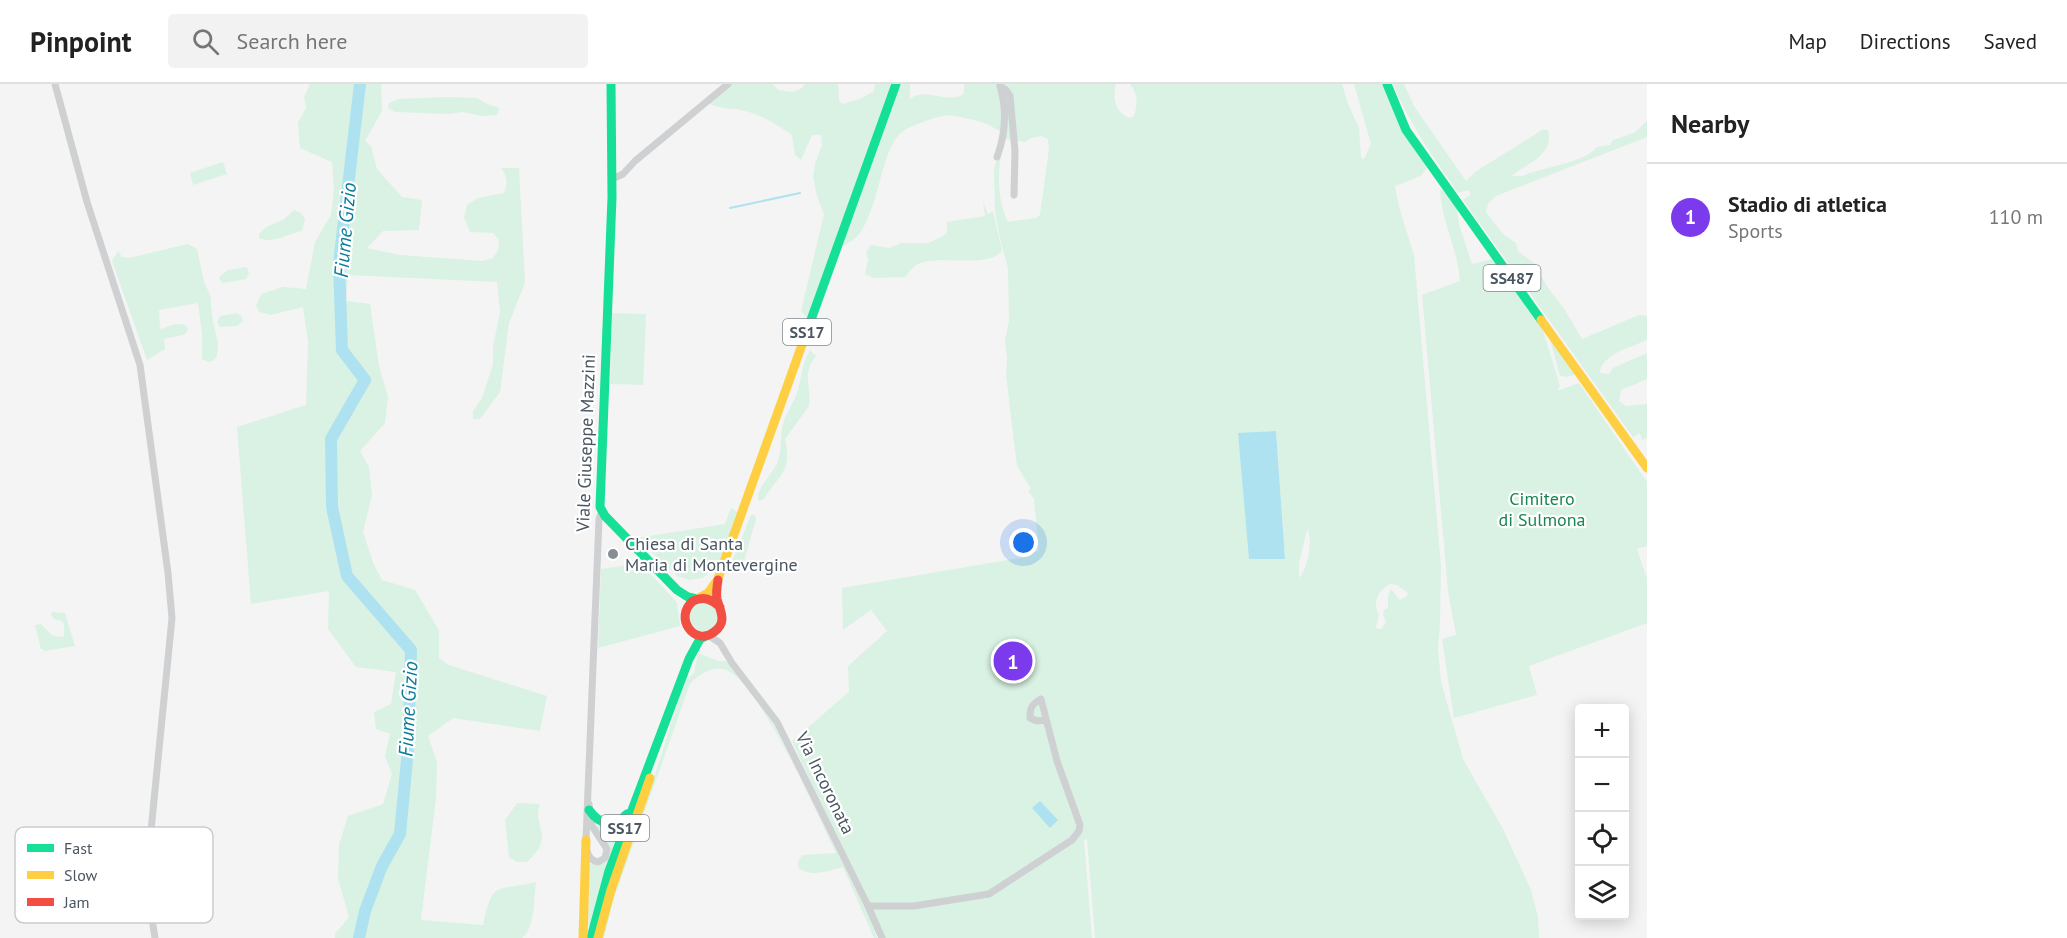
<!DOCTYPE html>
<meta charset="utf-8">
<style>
body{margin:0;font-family:"PT Sans",sans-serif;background:#f2f2f2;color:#222}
.controls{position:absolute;right:18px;bottom:18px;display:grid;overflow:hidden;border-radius:6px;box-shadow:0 3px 15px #0003}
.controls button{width:54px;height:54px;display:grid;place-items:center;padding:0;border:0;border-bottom:2px solid #e0e0e0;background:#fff;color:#222;font:30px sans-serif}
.you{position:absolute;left:1024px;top:459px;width:21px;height:21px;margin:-15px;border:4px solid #fff;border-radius:50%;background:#1a73e8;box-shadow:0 0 0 9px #1a73e833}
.badge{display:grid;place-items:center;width:39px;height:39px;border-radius:50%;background:#7c3aed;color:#fff;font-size:20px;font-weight:700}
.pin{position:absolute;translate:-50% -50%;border:3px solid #fff;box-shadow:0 2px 6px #0006}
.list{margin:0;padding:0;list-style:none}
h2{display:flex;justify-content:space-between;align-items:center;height:78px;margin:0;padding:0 24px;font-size:26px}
h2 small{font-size:20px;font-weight:400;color:#767676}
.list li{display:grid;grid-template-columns:39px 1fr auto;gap:18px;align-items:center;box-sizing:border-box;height:108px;padding:0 24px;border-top:2px solid #e0e0e0}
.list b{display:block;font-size:22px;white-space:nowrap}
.list p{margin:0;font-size:20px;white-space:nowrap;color:#767676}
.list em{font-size:20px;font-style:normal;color:#767676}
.icon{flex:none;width:33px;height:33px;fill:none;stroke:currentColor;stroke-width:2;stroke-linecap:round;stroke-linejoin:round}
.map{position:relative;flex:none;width:1647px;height:854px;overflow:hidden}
header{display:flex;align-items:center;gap:36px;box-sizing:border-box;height:84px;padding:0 30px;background:#fff;border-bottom:2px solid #e0e0e0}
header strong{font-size:28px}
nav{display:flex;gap:33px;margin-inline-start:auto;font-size:21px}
.search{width:420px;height:54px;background:#f2f2f2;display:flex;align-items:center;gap:15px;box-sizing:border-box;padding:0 21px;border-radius:6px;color:#767676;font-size:22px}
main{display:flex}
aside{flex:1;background:#fff}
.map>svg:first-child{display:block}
</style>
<header>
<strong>Pinpoint</strong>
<div class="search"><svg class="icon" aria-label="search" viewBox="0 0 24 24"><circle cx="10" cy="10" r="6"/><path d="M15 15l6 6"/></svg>Search here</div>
<nav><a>Map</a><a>Directions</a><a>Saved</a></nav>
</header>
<main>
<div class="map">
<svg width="1647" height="854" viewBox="0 0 1647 854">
<rect width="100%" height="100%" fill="#f4f4f4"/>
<path fill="#d9f2e3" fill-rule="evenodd" d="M310 0H383L381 1 382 27 365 57 371 62 377 85 402 113 422 116 419 146 383 147 367 164 400 171 482 177 493 174 498 166 499 156 493 149 470 148 464 133 467 121 478 114 504 109C508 99 508 94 501 84H519L525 199 509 239 500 308 480 335H473V327L482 314 493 280V263L500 228 497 198 348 191 346 217 370 220 379 282 388 313 385 339 360 367 369 383 372 411 363 448 374 481 382 496 415 506 439 546V574L449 581 547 612 540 647 453 634 428 652 437 678 436 715 421 836 483 841C493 794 496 808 536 798 534 813 535 845 522 854H335V850L349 833 338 795 339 761 348 732 383 720 392 690 385 672 390 650 376 645 374 628 391 620 396 588 356 583 328 545 329 507 251 520 237 343 306 321 308 258 303 223 270 231 259 228 256 222 261 210 283 203 306 205 315 158 331 131 334 105 332 78 300 64 298 39 306 24 304 13Z
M730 0H773L778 6C789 8 798 10 805 0H838L839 16 842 20 860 15 874 7 875 0H892L808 235 801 227 824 130 817 112 813 93 815 80 822 61 821 51H812L801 76 795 71 792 51C778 41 762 31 745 27 731 23 722 26 708 19Z
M901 0H910V15C926 2 946 21 964 10V0H998L1003 17 1002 49C988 38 972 35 955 32 941 30 933 35 920 39 913 42 905 44 900 50 877 70 879 152 843 161Z
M999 0H1116C1112 14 1115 29 1130 34L1134 32C1138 19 1138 11 1130 0H1342L1348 20 1359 44 1361 74 1364 75 1371 60 1354 0H1387L1429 80 1421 92 1395 102 1399 123 1414 171 1441 482 1440 540 1438 565 1441 598 1463 675 1503 745 1531 806 1538 833 1539 854H1095L1087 755 1084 756 1092 854H882L792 657 849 608 848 582 887 547 871 526 843 546 842 504 1026 473V469L1039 467 1034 415 1028 407 1031 405 1017 382 1006 291 1007 274 1005 257 1009 237 1008 184 1000 155 995 127 994 86 1005 36ZM1041 52 1048 55 1049 65 1040 131 1036 134 1008 138C996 115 997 79 1005 55L1026 58 1031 54ZM1276 347 1285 475H1250L1238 350ZM1307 446C1314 454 1307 487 1299 494V479ZM1390 500 1397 501 1408 509 1407 512 1400 516 1391 505 1388 512V524L1384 526 1383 531 1386 538 1381 545H1378L1376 543 1379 531C1372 518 1378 507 1390 500Z
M1393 0H1404L1414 22 1466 97 1475 88 1542 46H1548C1554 73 1527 78 1512 92H1522C1540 84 1587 78 1597 63L1610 61 1613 56 1634 49 1647 37V53L1496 112 1488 120 1486 128 1503 150 1516 159 1518 167 1535 180 1548 204 1565 226 1582 255 1639 231 1647 232V256C1632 263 1601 270 1600 289L1609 290 1613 284 1647 269V295L1621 306 1619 317 1626 322 1647 320V354L1642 356 1640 349 1633 353 1463 116 1471 110 1468 106 1458 109C1434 74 1409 39 1393 0Z
M446 13 477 14 487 20 500 24 497 31 482 32 463 28 448 30 395 28 388 24 389 19 399 15Z
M223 78 227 90 193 101 190 89Z
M1440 105 1448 110 1456 120 1459 140 1472 180 1494 175 1541 240 1560 302 1557 307 1579 299 1647 398V462L1637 465 1647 495V539L1529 582 1537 611 1454 634 1442 555 1456 551 1448 507 1422 211 1460 197C1458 165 1441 137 1440 105Z
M983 118 988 130 993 127 1002 167C987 185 939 170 918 180 912 183 909 189 905 193L873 194 865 190 868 176 866 168 871 161 890 164 901 159H929L943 152 947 148V138L985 132Z
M294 126 301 129 305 135 302 147C288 150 272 160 259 154V150L266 143 283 136Z
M188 160 197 165 204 198 210 211 213 238 218 259 217 272 213 277 208 278 202 275V250L198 219 159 226 160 245C170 243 178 236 188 243L187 248 183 251 164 255 165 265 147 276 112 177 118 167 122 173 129 174Z
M247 183 249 189 246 195 222 199 219 195 220 192 228 186Z
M237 229 242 233 243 237 237 242 220 243 217 239 220 232Z
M612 229 646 230 643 301 610 300Z
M1549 252 1578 290 1567 293 1560 292Z
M810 266 816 272C801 290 812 302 809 322L785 355C793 388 778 391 764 415L759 417C754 406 774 389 778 377 782 367 780 356 782 345 784 330 794 320 798 306 802 292 802 279 810 266Z
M731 424 737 428 720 479 703 494 689 496 677 492 637 454 725 440Z
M751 431H755L756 435 741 488H733L729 485Z
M636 475 674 515 677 519 680 542 598 564 601 485 622 482Z
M688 533a15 15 0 1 1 30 0a15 15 0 1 1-30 0Z
M52 528 65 529 75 562 45 567 41 565 35 541 41 540C49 547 51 555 64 552V540L60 536H55L51 531Z
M698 569 718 577H726L757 615 773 639 869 831 877 854H874L843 783C828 787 814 793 799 785L798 778 802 771 836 769C819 735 757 591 723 585 710 583 698 591 690 600L613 817 604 854H601L608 825 639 740 685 597 694 589Z
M517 719 540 720C531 743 557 751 527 778H517L509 773 505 736Z
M594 741 620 744 590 843 588 841 589 781 609 772Z"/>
<path fill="#aee2f0" d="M1276 347 1285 475H1249L1238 349Z
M1040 717 1058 736 1050 744 1032 724Z"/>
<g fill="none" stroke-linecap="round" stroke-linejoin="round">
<path stroke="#aee2f0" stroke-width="2" d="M730 124 800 109"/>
<path stroke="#aee2f0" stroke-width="12" d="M359 854 365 827 382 782 400 750 408 665 411 566 347 492 332 423 331 355 365 296 342 266 339 179 360 0"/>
<path stroke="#ced0d2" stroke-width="7" d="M55 0 87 118 140 281 168 489 172 534 146 797 155 854
M1000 2 1006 6 1010 12 1015 67 1014 111
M997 73C1006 49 1007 26 1000 2
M612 95 623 90 635 77 728 0
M708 551 720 559 732 579 777 638 868 822 882 854
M589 720 592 742 607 765 605 774 598 778C587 776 586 765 586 756L599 435 602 426
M868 822H914L989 810 1072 756 1079 747 1080 741 1057 677 1041 615C1032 620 1030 623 1030 634L1037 637 1046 636"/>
<path stroke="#16e098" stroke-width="9" d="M611 0 612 113 600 423 605 432 677 506 688 513 697 515
M1387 0 1406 46 1541 236
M803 258 896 0
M589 726C600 741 613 744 627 730
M591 854 609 787 689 575 700 555 706 552"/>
<path stroke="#ffcf43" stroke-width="9" d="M1541 236 1647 384
M699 514 708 509 718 495 803 258
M583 854 586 756
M598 854 611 806 650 694"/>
<path stroke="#f24e42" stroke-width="9" d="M718 496C717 502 716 509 717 515 720 527 728 538 714 548 695 563 673 534 693 517 704 512 711 515 720 523"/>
</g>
<circle fill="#868d94" stroke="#fff" stroke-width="2" cx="613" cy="470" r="6"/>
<g text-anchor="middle" stroke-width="4.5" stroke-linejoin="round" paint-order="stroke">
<g fill="#fff" stroke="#808990" stroke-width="1.5">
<rect x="1483.5" y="181" width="57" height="26" rx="4.5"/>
<rect x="783" y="235" width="48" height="26" rx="4.5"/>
<rect x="601" y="731" width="48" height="26" rx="4.5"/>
</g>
<g font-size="16" font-weight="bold" fill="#4a5661">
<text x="1512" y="200">SS487</text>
<text x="807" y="254">SS17</text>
<text x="625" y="750">SS17</text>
</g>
<g font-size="18" fill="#4a5661" stroke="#fff">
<text transform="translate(586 359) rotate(-88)" y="6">Viale Giuseppe Mazzini</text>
<text transform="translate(825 699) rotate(64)" y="6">Via Incoronata</text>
</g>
<g font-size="18" fill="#17864f" stroke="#fff">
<text x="1542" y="421">Cimitero<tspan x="1542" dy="21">di Sulmona</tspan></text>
</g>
<g font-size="18" fill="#4a5661" stroke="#fff" text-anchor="start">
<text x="625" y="466">Chiesa di Santa<tspan x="625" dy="21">Maria di Montevergine</tspan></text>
</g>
<g font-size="20" font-style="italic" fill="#0c7c9b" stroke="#fff">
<text transform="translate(345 146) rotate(-85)" y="7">Fiume Gizio</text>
<text transform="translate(408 625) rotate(-87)" y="7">Fiume Gizio</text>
</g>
</g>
<rect x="15" y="743" width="198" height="96" rx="9" fill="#fff" stroke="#c9ccd0" stroke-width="1.5"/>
<rect x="27" y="760" width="27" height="8" fill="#16e098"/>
<rect x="27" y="787" width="27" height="8" fill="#ffcf43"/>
<rect x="27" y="814" width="27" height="8" fill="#f24e42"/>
<g font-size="16" fill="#4a5661">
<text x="64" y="770">Fast</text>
<text x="64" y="797">Slow</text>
<text x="64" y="824">Jam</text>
</g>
</svg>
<div class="controls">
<button>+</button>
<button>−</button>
<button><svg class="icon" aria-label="locate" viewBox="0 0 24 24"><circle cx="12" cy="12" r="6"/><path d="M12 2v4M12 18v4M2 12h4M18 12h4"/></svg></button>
<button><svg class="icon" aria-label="layers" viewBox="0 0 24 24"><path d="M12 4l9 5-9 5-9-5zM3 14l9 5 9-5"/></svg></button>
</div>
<div class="you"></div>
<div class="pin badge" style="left:1013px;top:577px">1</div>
</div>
<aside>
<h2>Nearby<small></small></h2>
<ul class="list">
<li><span class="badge">1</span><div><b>Stadio di atletica</b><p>Sports</p></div><em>110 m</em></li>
</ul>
</aside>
</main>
